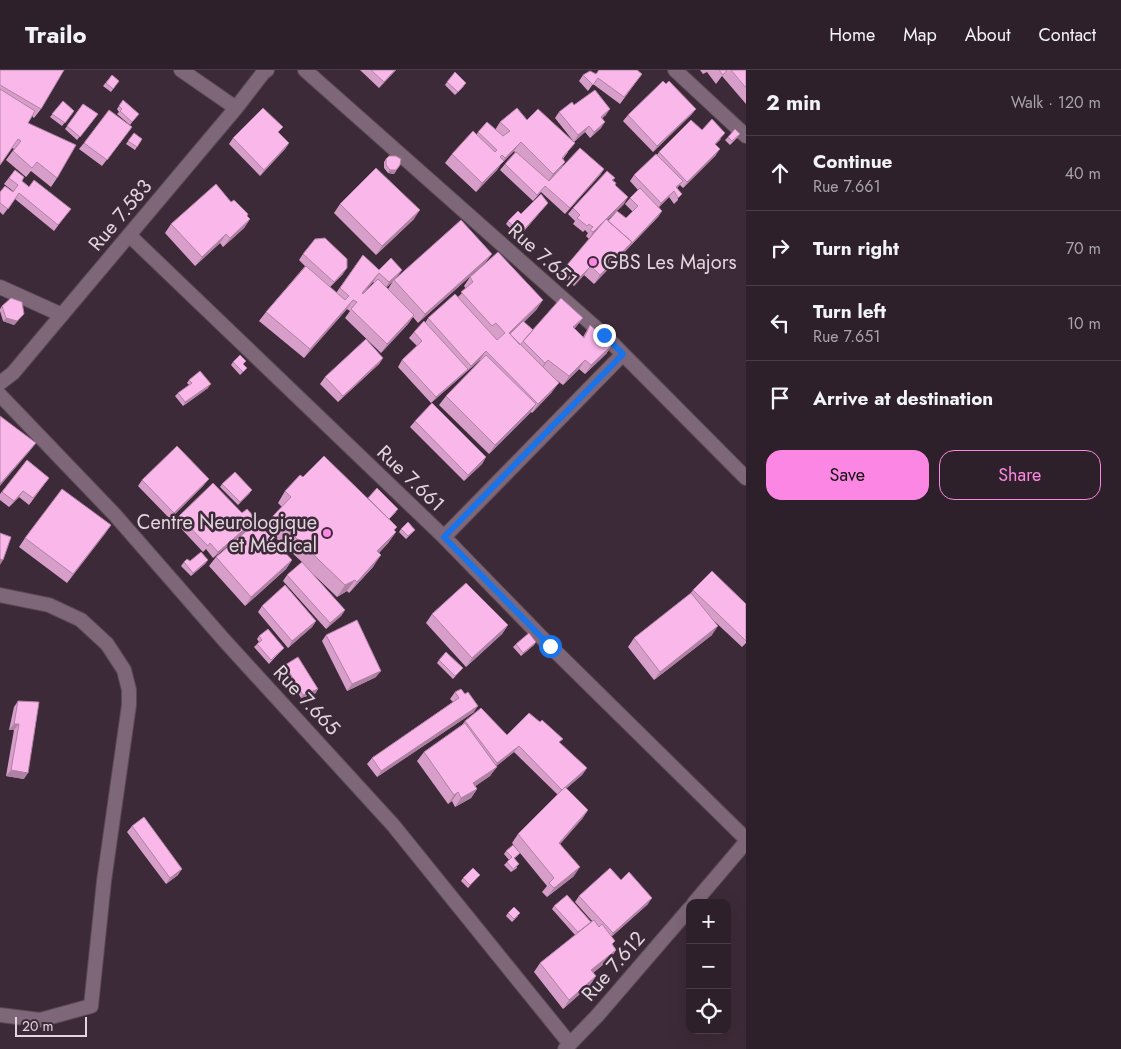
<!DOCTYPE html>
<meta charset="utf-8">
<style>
body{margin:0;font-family:Jost,sans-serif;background:#3a2d36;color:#f1f3f6}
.controls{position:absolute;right:15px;bottom:15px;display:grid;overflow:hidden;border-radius:10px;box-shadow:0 5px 20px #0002}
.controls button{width:45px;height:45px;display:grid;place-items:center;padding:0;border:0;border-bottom:1px solid #493e47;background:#2e202a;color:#f1f3f6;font:25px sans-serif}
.scale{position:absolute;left:15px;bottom:12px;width:72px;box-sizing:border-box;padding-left:5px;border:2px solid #e2d5de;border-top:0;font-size:14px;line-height:18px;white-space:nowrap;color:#e2d5de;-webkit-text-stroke:4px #3d2a38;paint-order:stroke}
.stop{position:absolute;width:15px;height:15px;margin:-11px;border:4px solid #1a73e8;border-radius:50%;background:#fff}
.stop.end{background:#1a73e8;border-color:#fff;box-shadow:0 1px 5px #0008}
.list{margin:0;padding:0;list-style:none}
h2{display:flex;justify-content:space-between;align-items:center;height:65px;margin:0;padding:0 20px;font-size:21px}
h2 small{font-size:16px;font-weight:400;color:#a7a3a8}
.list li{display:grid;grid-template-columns:32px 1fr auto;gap:15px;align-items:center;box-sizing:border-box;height:75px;padding:0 20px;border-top:1px solid #493e47}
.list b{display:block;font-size:19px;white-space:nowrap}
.list p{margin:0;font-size:16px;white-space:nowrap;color:#a7a3a8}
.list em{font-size:16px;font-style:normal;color:#a7a3a8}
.actions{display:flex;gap:10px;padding:15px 20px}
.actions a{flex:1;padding:11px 0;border:1px solid #fc86e3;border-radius:15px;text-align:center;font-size:18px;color:#fc86e3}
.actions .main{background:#fc86e3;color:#111}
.icon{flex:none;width:28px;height:28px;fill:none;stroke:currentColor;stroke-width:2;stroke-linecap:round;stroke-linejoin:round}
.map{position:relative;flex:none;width:746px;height:979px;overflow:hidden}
header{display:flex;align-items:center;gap:30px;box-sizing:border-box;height:70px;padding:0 25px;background:#2e202a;border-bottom:1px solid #493e47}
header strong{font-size:24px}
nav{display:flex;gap:28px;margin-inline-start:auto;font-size:18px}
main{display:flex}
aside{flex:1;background:#2e202a}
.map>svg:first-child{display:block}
</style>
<header>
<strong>Trailo</strong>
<nav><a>Home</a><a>Map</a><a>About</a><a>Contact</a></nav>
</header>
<main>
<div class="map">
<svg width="746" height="979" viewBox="0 0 746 979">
<rect width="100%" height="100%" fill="#3d2a38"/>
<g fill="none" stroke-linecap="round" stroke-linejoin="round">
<defs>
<path id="minor" d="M181 0 236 38
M305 0 604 265 746 408
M675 0 746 66
M129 165 444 467 550 576 746 769
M0 217 62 245
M0 313 13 303 39 272 236 38 263 3 267 0
M0 325 115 445 224 570 393 755 570 974
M444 467 623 284
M0 525 49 535 81 550 107 574 124 600 129 620V635L104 811 91 936 40 950 0 945
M694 833 746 772
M565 979 597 946 690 838"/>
</defs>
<use href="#minor" stroke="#594954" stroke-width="16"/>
<use href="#minor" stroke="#7e6778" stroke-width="14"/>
</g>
<path fill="#d79ec9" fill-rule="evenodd" d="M0 0 41 39 34 48 32 46 28 53 57 108 51 117 31 101 26 107 6 90 14 79 12 78 0 95Z
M360 0H396L379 18Z
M700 0H746V34L722 6 716 14 707 2 703 4Z
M596 4H642L620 34 593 14 588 21 579 11 583 5Z
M112 5 119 11 111 22 103 16Z
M447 12 464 16 455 25 445 15Z
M123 30 136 47 130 55 117 44 119 42 117 39Z
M63 31 74 41 62 56 50 47Z
M83 34 98 44 77 70 65 59Z
M574 35 606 45 602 48 601 58 590 68 585 62 574 72 555 48 559 42Z
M696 39 691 45 653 82 623 51 628 45Z
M527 50 568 82 563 89 565 92 560 99H604L600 105 565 144 541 122 533 131 500 100 515 82 514 81 501 94 497 100 476 122 445 93 452 84 477 64 478 62 495 60 500 52Z
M132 57 102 96 79 79 84 73Z
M702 60 721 69 716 74V85L683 118 680 115 677 118 678 130 674 134 669 127 659 137 662 141 658 147 594 214 584 205 574 216 561 204 567 195 593 165 589 169 586 166 588 163 585 160 583 162 573 154 575 151 568 144 573 138 615 108 613 110 624 134 607 150 608 151 626 148 633 142 625 134 630 128 638 120 630 111 634 105 657 85 659 82Z
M134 63 142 69 135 80 126 74Z
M279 63 289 73 285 79 260 106 229 74 233 68Z
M728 67H738L730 75 725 70Z
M386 89 400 95 394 104 388 103 384 98V92Z
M15 100 22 111 66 145 54 161 15 129 3 145 0 142V122L13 121 4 114Z
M231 132 250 149 244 158 223 177 220 173 195 196 165 163 171 154Z
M548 133 519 167 506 154 508 151 521 144Z
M340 134 414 149 376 185 334 143Z
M303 184 343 204 330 217 336 223 363 185 379 200H402L396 208 492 184 485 193 418 253 413 247 408 254 381 283 345 248 350 241 347 239 304 288 259 251 266 242 305 196 299 190ZM393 211 388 219 386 218ZM373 212 374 213 363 224Z
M470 207 537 239 524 252 533 260 583 248 574 259 583 267 590 255 612 275 606 284 585 304 579 299 563 315 552 307V322L532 343 531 342 489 384 439 335 446 326 480 291V290L431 333 398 297 402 290 417 276 409 268 414 262 425 253 428 248 458 227 466 219 464 216Z
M2 236 24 244 14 255 3 251 0 241V239Z
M383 288 379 294 338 332 320 314 325 307Z
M233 292 244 295 247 298 240 305 231 295Z
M189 310 208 318 183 336 175 326 178 323 189 315 187 313Z
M415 351 486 387 482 394 464 411 410 357Z
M27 390 49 408 29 435 19 427 9 437 0 430V424Z
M303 407 368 428 396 442 389 449 397 457 394 461 396 462 388 473 379 483 373 497 349 523 347 521 337 527 311 502 345 540 341 546 326 559 283 511 287 505 302 492 265 458 273 446 282 437 278 433 285 421Z
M142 410 204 415 170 449 138 416Z
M222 414 250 423 238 435 220 417Z
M242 443 256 449 252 456 213 488 206 479 203 482 175 452 179 446Z
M111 455 67 513 19 477 25 468Z
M401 459 415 460 406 469 399 462Z
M216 487 292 490 286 499 245 536 209 496Z
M190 491 206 493 191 506 181 496 184 492Z
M693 520 746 534V573L742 577 711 548 712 565 654 610 628 577 634 568 690 524Z
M262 536 316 551 312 557 288 578 258 542Z
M432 544 508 555 502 564 466 597 426 553Z
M326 565 376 607 347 621 322 571Z
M259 566 281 581 269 594 254 577 259 572 257 569Z
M536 572 534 575 521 586 513 577 516 574Z
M439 590 463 598 453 609 437 593Z
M285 595 316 623 301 628 283 598Z
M455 622 474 642 377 707 367 694 372 688 453 632 450 629Z
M18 631 24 709 6 706 14 660H9L14 637Z
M465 651 507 665 560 673 587 698 582 705 566 718 588 740 582 749 560 774 574 806 547 827 542 822 547 816 520 783 514 789 517 798 511 802 504 795 509 790 504 784 506 781 519 782 512 773 518 764 558 725 514 682 496 696 490 706 475 716 477 719 471 728 455 737 452 731 448 734 417 691 424 682 462 655Z
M132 756 178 805 166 814 127 762Z
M480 805 468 818 461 811 463 808Z
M621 810 648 834 611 867 613 875 616 880 610 889 593 903 596 906 590 915 563 939 534 902 540 893 575 865 552 839 554 836 591 852 592 851 575 832 579 826Z
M508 843 518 846 512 852 506 846Z"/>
<path fill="#af81a4" d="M395 0H396L379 18 384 12Z
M610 39 606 45 597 53 601 47Z
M696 39 691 45 653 82 657 76Z
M605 52 601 58 590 68 594 62Z
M589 56 585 62 574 72 578 65Z
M521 72 514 81 501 94 497 100 476 122 482 113 501 94 505 88Z
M289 73 285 79 260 106 264 100Z
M720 79 716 85 683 118 687 112Z
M565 92 558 101 547 113 553 104Z
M604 99 600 105 565 144 570 138Z
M390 100H396L394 104 388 103Z
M683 111 669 127 657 139 661 133 676 117Z
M628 127 624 134 589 169 593 162Z
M420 140 414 149 376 185 382 176Z
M662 141 658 147 594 214 600 205Z
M250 149 244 158 223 177 230 168Z
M226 164 220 173 195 196 202 187Z
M492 184 485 193 418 253 425 244Z
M591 196 584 205 574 216 580 207Z
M347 198 343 204 329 218 334 212Z
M402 200 395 209 383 221 389 212Z
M379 203 373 212 355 232 362 223Z
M353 230 347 239 304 288 310 279Z
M543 230 537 239 509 266V263Z
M24 244 14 255 3 251 6 248Z
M414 245 408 254 381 283 387 274Z
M583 248 576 257 567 266 573 257Z
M612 275 606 284 585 304 591 295Z
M486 281 480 290 464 304 471 296Z
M383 288 379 294 338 332 343 326Z
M548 290 542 299 538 302 545 293Z
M585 290 579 299 563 315 569 306Z
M468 299 463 305 431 333 436 327Z
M559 313 552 322 532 343 538 334Z
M211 314 208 318 183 336 185 332Z
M536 334 530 343 489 384 495 375Z
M36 373 29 382 0 416V414Z
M486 387 482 394 464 411 468 405Z
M209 409 204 415 170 449 174 443Z
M23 421 19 427 9 437 14 431Z
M256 449 252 456 213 488 218 482Z
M111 455 105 464 67 513 73 504Z
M396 462 388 473 370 492 377 481Z
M381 485 373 497 349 523 357 512Z
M0 489 3 490 0 495Z
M208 490 206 493 191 506 193 503Z
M292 490 286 499 245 536 251 527Z
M355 510 347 521 337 527 345 515Z
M345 540 341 546 326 559 330 553Z
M316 551 312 557 288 578 292 571Z
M508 555 502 564 466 597 472 588Z
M718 556 712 565 654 610 660 602Z
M536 572 534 575 521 586 523 583Z
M381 601 376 607 347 621 352 614Z
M318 619 316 623 301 628 303 625Z
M478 636 474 642 377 707 381 701Z
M14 654H19L14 660H9Z
M519 676 514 682 493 699 497 693Z
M497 697 490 706 467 722 473 713Z
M587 698 582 705 558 726 562 720Z
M11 700 28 703 24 709 6 706Z
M477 719 471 728 455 737 461 728Z
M458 722 452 731 448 734 454 725Z
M588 740 582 749 553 782 559 773Z
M580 797 574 806 547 827 554 818Z
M182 799 178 805 166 814 170 808Z
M652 828 648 834 609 869 613 863Z
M616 880 610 889 585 909 591 900Z
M596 906 590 915 563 939 569 930Z"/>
<path fill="#fab8ea" stroke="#af81a4" d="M0 0H64L41 39 0 15Z
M371 0H395L384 12Z
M599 0H637L642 4 624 27 598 8 593 15 583 5 590 1 596 4Z
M719 0H727L723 5Z
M731 0H746V18Z
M455 2 466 13 458 22 447 12Z
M112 5 119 11 113 19 106 13Z
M663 11 666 14 669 11 696 39 657 76 628 45Z
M0 19 35 41 28 53 76 75 57 108 37 92 32 98 13 81 21 71 18 69 0 95Z
M595 20 610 39 601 47 605 52 594 62 589 56 578 65 559 42 572 32 574 35Z
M123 30 139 44 132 52 120 41 122 39 119 36Z
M63 31 74 41 65 53 52 44Z
M83 34 98 44 80 67 67 56Z
M263 38 283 57 278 62 289 73 264 100 233 68Z
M517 38 527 50 538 39 575 73 562 88 565 92 553 104 521 72 505 88 502 85 500 87 504 91 482 113 452 84 473 61 495 82 497 80 478 62 487 52 503 66 510 61 500 52Z
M109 40 132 57 107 90 84 73Z
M712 49 725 63 715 74 720 79 687 112 659 82 691 50 702 60Z
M735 59 740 64 732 71 728 67Z
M134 63 142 69 137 77 128 71Z
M580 78 604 99 570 138 545 116 537 125 505 94 516 82 549 111Z
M656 84 683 111 676 117 682 124 678 128 674 121 661 133 634 105Z
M389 86H396L401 89 400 95 396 100H390L386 95V89Z
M376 98 420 140 382 176 340 134Z
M15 100 24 107 22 111 29 117 34 110 71 139 58 155 19 123 8 139 0 133V122L5 116 13 122 18 115 9 108Z
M607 101 615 108 612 110 616 113 615 115 628 127 593 162 590 160 593 157 589 154 587 156 577 148 580 145 573 138Z
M216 114 231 132 234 130 248 144 247 146 250 149 230 168 226 164 202 187 171 154Z
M640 118 662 141 630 175 632 172 608 151 617 141 626 148 638 136 630 128Z
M541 124 548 133 521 163 508 151 518 141 521 144Z
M606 149 632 172 600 205 591 196 580 207 567 195Z
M461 150 492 184 425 244 394 210Z
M325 168 347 189V198L334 212 303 184 315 169Z
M498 182 543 230 509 263 559 313 538 334 486 281 471 296 428 248 455 224 497 270 505 263 496 253 492 256 461 222 473 212 470 207Z
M363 185 379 200 391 188 402 200 389 212 379 203 362 223 363 224 378 209 414 245 387 274 351 239 357 232 353 230 310 279 266 242 306 196 345 230 349 226 340 218Z
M11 228 22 232 24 244 17 251 6 248 2 236Z
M561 228 583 248 573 257 584 268 590 255 612 275 591 295 585 290 569 306 548 290 545 293 523 271Z
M424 251 468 299 436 327 402 290 422 271 414 262Z
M523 251 533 260 520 275 510 264Z
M366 269 383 288 343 326 325 307Z
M240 285 246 291 243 294 247 298 243 302 233 292Z
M486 285 536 334 495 375 446 326Z
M200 301 211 314 185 332 178 323 192 313 189 310Z
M432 333 486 387 468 405 415 351Z
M0 346 36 373 0 414Z
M177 376 209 409 174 443 142 410Z
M324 386 397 457 394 460 396 462 377 481 381 485 357 512 355 510 345 515 273 446 291 427 285 421 300 405 303 407Z
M27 390 49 408 33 428 23 421 14 431 2 422Z
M235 402 252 420 240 432 222 414Z
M213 413 242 443 247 439 256 449 218 482 210 473 208 476 179 446Z
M377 418 398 439 389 449 368 428Z
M62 419 111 455 73 504 25 468Z
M257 452 292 490 251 527 216 487Z
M408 452 415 460 408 466 401 459Z
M0 463 11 467 3 490 0 489Z
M201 482 208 490 193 503 184 492 187 489 190 491Z
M302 492 345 540 330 553 287 505Z
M712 501 746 534V571L693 520Z
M466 513 508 555 472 588 432 544Z
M285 515 316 551 292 571 262 536Z
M691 523 718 556 660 602 634 568Z
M357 550 381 601 352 614 326 565Z
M268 559 284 578 271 590 257 574 262 570 259 566Z
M529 563 536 572 523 583 516 574Z
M446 582 463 598 455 606 439 590Z
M298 587 318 619 303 625 285 595Z
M461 619 465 624 468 622 478 636 381 701 372 688 459 628 455 622Z
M18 631 39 632 28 703 11 700 19 654H14Z
M481 638 507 665 529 643 540 652 542 650 563 669 559 672 587 698 562 720 519 676 497 693 465 651Z
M465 653 497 697 473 713 477 719 461 728 458 722 454 725 424 682Z
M565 717 588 740 559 773 580 797 554 818 549 813 554 808 518 764Z
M144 747 182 799 170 808 132 756Z
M513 775 520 783 514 788 519 794 513 799 507 792 512 787 506 781Z
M473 798 480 805 470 815 463 808Z
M610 798 621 810 629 802 652 828 613 863 579 826Z
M567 825 591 852 578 862 554 836Z
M514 837 520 843 514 849 508 843Z
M594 850 599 857 602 854 615 871 612 874 616 880 591 900 596 906 569 930 540 893Z"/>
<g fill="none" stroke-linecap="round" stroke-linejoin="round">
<path stroke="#1a73e8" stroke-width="6" d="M550 576 444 467 623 284 604 265"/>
</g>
<g fill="#fc86e3" stroke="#3d2a38" stroke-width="2">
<circle cx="593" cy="192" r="5"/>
<circle cx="327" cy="463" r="5"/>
</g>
<g text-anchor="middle" stroke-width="5" stroke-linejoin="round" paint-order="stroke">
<g font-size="20" fill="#e2d5de" stroke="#3d2a38">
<text transform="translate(120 145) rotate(-50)" y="7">Rue 7.583</text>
<text transform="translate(543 185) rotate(42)" y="7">Rue 7.651</text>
<text transform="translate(411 408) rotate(44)" y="7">Rue 7.661</text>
<text transform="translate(307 630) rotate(47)" y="7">Rue 7.665</text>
<text transform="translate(613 896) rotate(-49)" y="7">Rue 7.612</text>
</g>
<g font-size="20" fill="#e2d5de" stroke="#3d2a38" text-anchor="start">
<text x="603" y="199">GBS Les Majors</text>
<text x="317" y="459" text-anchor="end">Centre Neurologique<tspan x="317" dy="23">et Médical</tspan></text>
</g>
</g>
</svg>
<div class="controls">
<button>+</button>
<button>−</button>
<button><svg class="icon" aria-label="locate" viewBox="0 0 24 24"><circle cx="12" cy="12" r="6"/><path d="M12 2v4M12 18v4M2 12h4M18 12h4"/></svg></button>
</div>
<div class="scale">20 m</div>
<div class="stop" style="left:550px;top:576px"></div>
<div class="stop end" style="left:604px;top:265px"></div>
</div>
<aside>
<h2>2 min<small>Walk · 120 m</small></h2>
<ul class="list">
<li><svg class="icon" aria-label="ahead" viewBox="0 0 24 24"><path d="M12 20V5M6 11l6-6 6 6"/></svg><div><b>Continue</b><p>Rue 7.661</p></div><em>40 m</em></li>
<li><svg class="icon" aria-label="right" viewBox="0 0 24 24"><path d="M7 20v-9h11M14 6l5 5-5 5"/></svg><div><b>Turn right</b></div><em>70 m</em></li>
<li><svg class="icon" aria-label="left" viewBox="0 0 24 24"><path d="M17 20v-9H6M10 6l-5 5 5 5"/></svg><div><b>Turn left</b><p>Rue 7.651</p></div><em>10 m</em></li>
<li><svg class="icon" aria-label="arrive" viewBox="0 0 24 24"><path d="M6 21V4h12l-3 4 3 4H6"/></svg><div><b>Arrive at destination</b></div></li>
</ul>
<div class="actions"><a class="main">Save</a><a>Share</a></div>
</aside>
</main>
